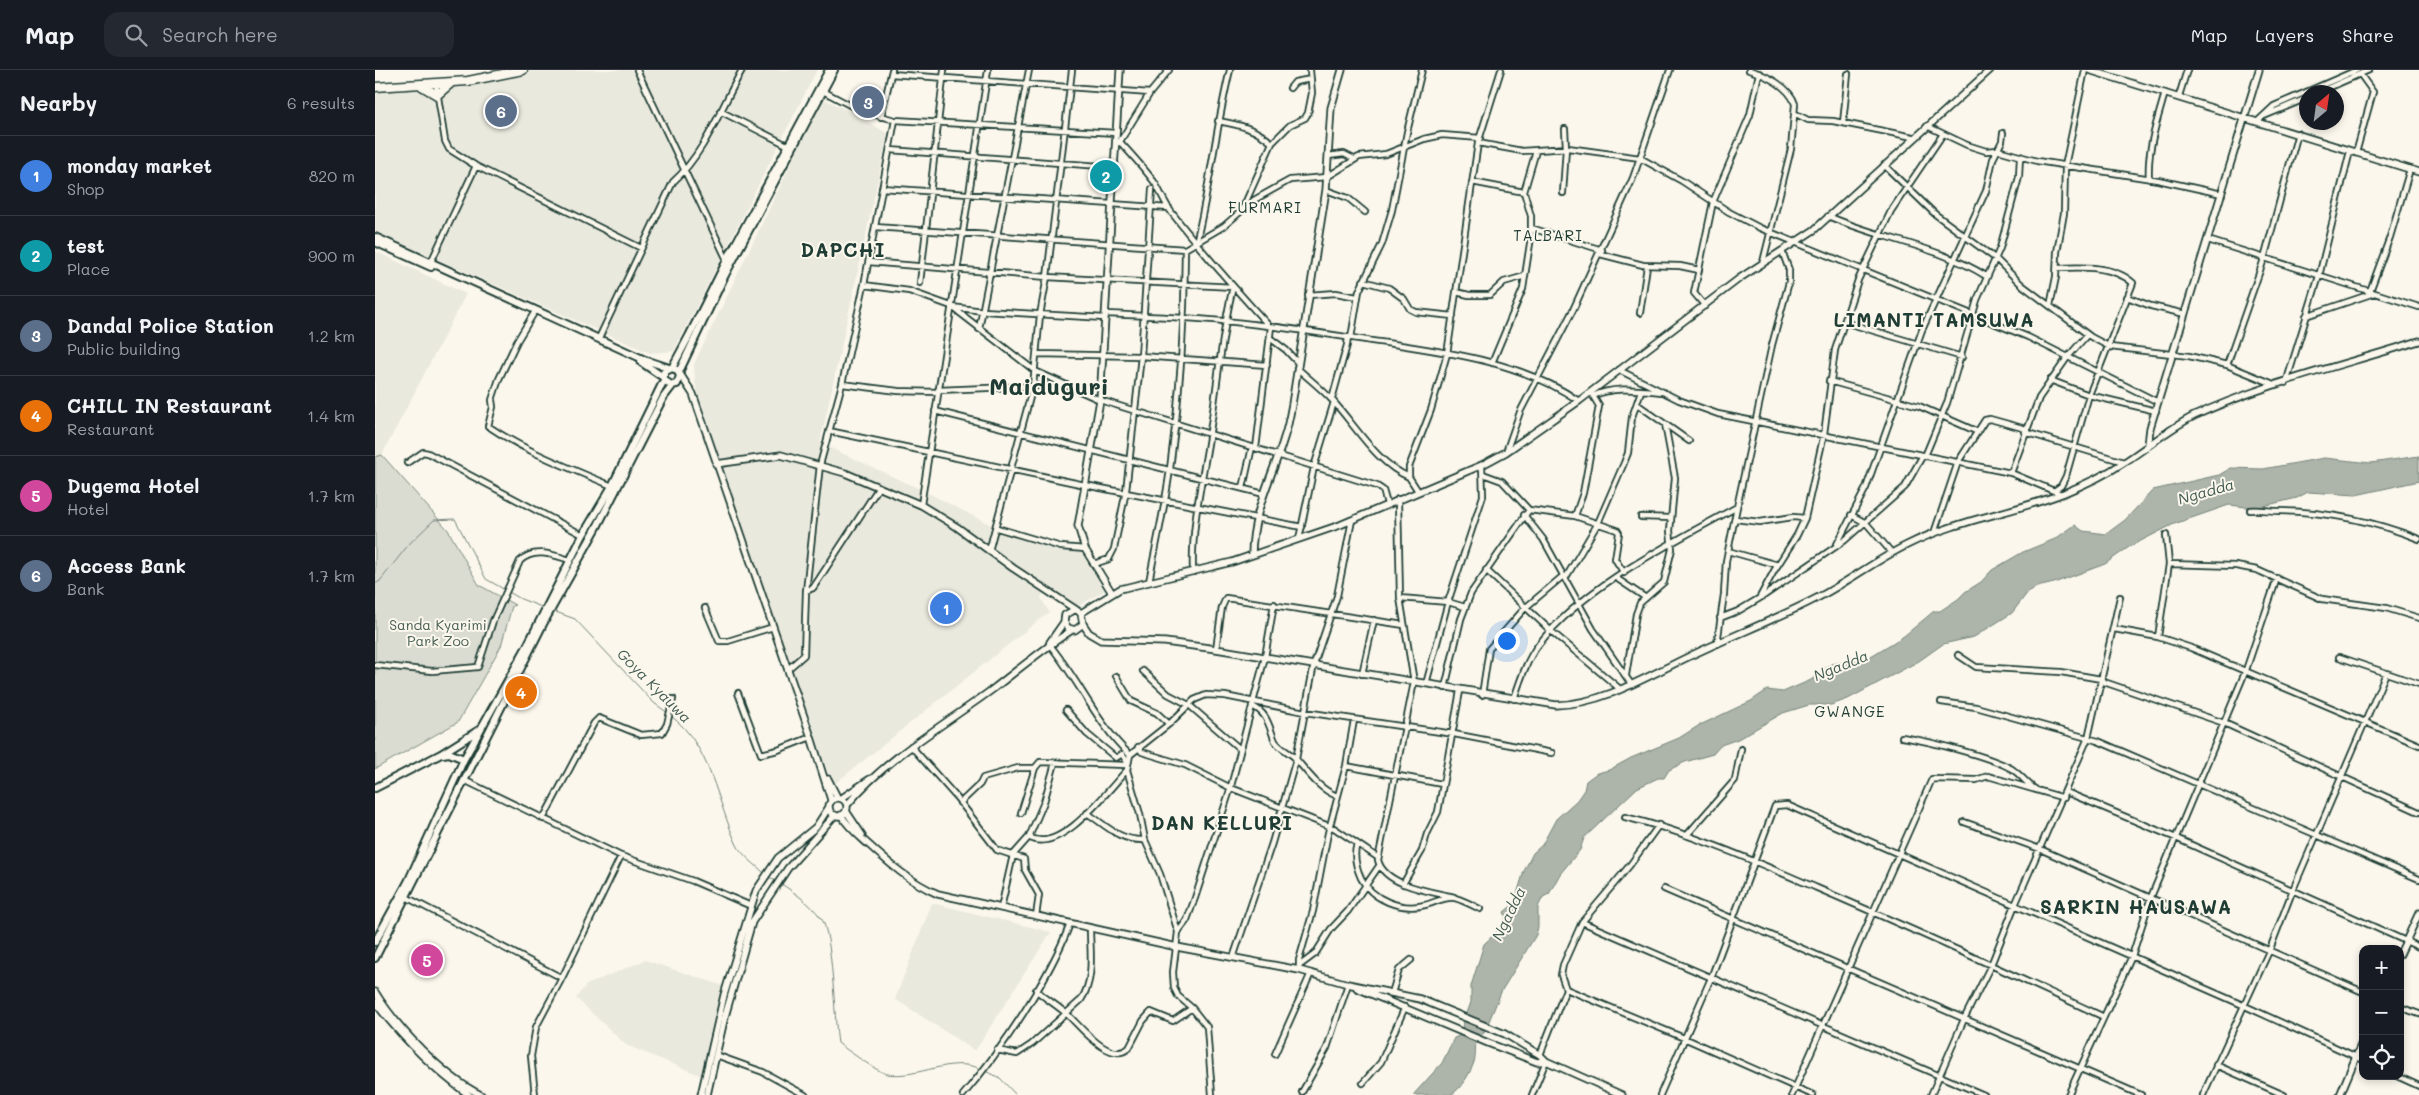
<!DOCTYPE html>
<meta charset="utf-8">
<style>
body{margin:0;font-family:Mali,sans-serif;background:#242831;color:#f1f3f6}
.controls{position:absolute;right:15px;bottom:15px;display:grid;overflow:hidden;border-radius:10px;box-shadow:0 2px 8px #0003}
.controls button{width:45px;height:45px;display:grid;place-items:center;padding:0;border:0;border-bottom:1px solid #363941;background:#171b24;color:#f1f3f6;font:25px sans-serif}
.compass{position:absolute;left:1924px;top:15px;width:45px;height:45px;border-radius:50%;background:#171b24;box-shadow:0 2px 8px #0003;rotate:29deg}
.you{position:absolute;left:1131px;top:570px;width:18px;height:18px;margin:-12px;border:4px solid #fff;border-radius:50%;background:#1a73e8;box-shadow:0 0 0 8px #1a73e833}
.badge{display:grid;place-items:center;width:32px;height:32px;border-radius:50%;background:#d1495b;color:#fff;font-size:16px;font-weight:700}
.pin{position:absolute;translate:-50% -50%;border:2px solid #fff;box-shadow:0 1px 5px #0006}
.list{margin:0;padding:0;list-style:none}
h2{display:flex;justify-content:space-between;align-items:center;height:65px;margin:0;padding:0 20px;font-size:21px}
h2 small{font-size:16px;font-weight:400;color:#9ea1a6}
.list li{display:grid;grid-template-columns:32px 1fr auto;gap:15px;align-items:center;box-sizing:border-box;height:80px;padding:0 20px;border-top:1px solid #363941}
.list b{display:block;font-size:19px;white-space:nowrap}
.list p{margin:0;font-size:16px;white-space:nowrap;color:#9ea1a6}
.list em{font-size:16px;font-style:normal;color:#9ea1a6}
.icon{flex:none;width:28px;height:28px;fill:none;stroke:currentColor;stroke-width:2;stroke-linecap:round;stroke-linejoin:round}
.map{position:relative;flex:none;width:2044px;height:1025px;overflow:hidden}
header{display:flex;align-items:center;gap:30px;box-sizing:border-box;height:70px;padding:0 25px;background:#171b24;border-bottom:1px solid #363941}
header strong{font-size:24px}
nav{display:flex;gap:28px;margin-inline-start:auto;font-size:18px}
.search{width:350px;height:45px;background:#242831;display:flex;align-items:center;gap:12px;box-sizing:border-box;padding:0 18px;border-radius:15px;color:#9ea1a6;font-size:19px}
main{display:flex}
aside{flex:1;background:#171b24}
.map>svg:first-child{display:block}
</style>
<header>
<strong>Map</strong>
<div class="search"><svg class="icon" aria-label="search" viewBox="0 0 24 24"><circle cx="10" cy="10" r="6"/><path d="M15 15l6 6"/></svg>Search here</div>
<nav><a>Map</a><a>Layers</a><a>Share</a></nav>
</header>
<main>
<aside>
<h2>Nearby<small>6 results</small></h2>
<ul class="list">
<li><span class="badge" style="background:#3f7fe0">1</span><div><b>monday market</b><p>Shop</p></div><em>820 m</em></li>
<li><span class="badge" style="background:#0f9aa8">2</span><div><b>test</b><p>Place</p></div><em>900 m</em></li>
<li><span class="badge" style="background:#5c6f8a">3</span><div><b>Dandal Police Station</b><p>Public building</p></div><em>1.2 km</em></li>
<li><span class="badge" style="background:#e8710a">4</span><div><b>CHILL IN Restaurant</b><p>Restaurant</p></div><em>1.4 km</em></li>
<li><span class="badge" style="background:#d1479c">5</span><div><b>Dugema Hotel</b><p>Hotel</p></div><em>1.7 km</em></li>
<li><span class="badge" style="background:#5c6f8a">6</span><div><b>Access Bank</b><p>Bank</p></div><em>1.7 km</em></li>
</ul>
</aside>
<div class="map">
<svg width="2044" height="1025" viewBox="0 0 2044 1025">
<rect width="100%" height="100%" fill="#fbf7ec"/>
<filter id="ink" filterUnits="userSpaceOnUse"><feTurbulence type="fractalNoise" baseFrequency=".02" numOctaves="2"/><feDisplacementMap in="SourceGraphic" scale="10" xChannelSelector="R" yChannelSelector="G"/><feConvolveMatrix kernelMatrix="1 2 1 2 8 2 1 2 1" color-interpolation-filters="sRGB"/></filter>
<g filter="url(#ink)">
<path fill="#eae9de" d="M156 0H442L299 281 275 283 0 162V21L118 11Z
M451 30 484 46 513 64 445 373 549 421 622 458 686 477 710 479 734 518 702 537 669 521 666 528 674 542 458 715 416 604 320 313 319 294 446 32Z
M0 181 91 224 7 385 0 387Z
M557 833 676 862 600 981 520 929Z
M270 890 349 916 327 1006 251 975 201 928 211 915Z"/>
<path fill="#dbdcd1" stroke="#7d8c82" d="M7 385 73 460 104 515 140 535 137 536 126 576 83 652 0 699V387Z"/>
<path fill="#adb4aa" stroke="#74847b" d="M2044 386V411L1981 425 1933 422 1922 428 1880 438 1854 435 1799 454 1754 477 1730 494 1679 513 1662 517 1653 522 1637 543 1599 567 1568 574 1544 591 1473 629 1456 635H1434L1408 643 1363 669 1346 675 1338 684 1310 692 1294 700 1289 708H1283L1262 718 1209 768 1205 780 1185 804 1174 824 1168 827 1163 837V857L1161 865 1127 920 1109 963C1096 971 1103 980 1099 992 1096 1002 1085 1021 1075 1025H1038L1067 993 1079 968 1084 966 1096 932V916L1109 874 1128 856 1131 847 1129 842 1139 834 1149 801 1158 783 1167 775 1181 749 1202 730 1209 720 1211 711 1222 703 1234 700 1256 688 1304 668 1323 656 1376 631 1392 620 1408 622 1436 610 1456 594 1491 589 1529 566 1559 541H1565L1583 529 1590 522 1606 512 1617 500 1648 482 1680 469 1700 455 1708 461 1731 464 1750 450 1778 420 1844 405 1856 398 1888 399 1949 388 1996 393Z"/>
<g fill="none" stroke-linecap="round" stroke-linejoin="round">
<path stroke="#74847b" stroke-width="1" d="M0 514 5 511 34 474 59 450 80 449 111 509 146 529 169 538
M178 541 200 549 279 633 293 643
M296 646C336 676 342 733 362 775 367 785 381 795 389 803
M394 807 401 811
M405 813C420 823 435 833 446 848 458 863 459 949 463 973 472 980 503 1002 512 1004 544 1009 575 985 606 999
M610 1001 625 1008 641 1025"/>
<defs>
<path id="street" d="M262 0 352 190
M1374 0C1391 5 1415 17 1420 34L1416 79 1388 192
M516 4 775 23
M61 14 70 71 74 79 101 96 266 178
M915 18 920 12 936 9
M448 21 486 41 520 50 741 63
M1944 22 1994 0
M1804 26 1812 0
M345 41 414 76
M1419 43 1433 50 1458 51 1538 67
M1889 46 1932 28
M506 47 517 0
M843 51C865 55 880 58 897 73
M1883 51 1899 36 1982 0
M1468 53 1473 4
M1552 56 1592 75 1611 81 1623 80 1662 91 1783 110 1847 124
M745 72C757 85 769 98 780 113 786 123 790 134 797 143 828 183 861 220 895 257
M744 73 775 23 794 0
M1103 73 1147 81 1193 78 1265 88 1307 111 1354 142 1385 158 1653 267 1783 332
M515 80 738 97
M1981 83 1998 22 1985 4
M953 86 969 84 979 89
M1509 95 1560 144 1621 189 1647 215 1716 267 1735 277 1814 286 1852 295 1901 315
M1774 109C1772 79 1782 51 1790 23
M1097 112 1149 122
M507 118 794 138
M951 120 973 128 990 142
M1188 123 1191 78 1190 59
M868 138 897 73 915 55 930 48 933 43 937 23 935 0
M1453 146C1505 169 1563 176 1611 206
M500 157 810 179 849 156 879 130 915 110 952 107 984 87 1011 84 1049 69 1067 65 1105 68
M1156 158 1227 180
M1833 170 2044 237
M821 173C835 116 841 57 855 0
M1225 184 1268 195 1305 196 1324 200
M56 192 101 96
M494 192 672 207 858 217C846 265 843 313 835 361 828 408 816 455 818 502
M988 211 1014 218 1029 229 1035 239 1041 242 1078 246
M545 213 569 0
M489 215 534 221 576 236 660 301 725 330 1002 416 1008 420 1012 434
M1995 221 2015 167 2035 99
M1081 222 1094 225H1115L1129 212 1150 206
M933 225 961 223 982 227
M1752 227 1776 236 1810 244
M1330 236 1319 223 1338 132 1375 45 1384 3
M1675 236 1681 207 1682 182 1689 143 1690 96 1710 0
M577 237 608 241 730 248
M159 243 142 271 124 309 117 330 118 337 113 356C151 382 195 398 237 416
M1265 243 1272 196
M731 244C770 246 809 247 848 251 896 255 944 263 991 270 1063 281 1143 289 1204 331
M1931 246 1999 223
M1469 252 1587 287
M604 259 654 0
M224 268 298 112C330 83 346 38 367 0
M895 268 911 280 923 293
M976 268 984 221 1007 174 1017 140 1032 62 1047 0
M662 284 766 286 892 295
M1117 293 1148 219 1156 167V146L1149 122 1161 81
M1852 295 1889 189 1923 63
M922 298C934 309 947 319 957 330 981 356 1001 393 1034 407
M1244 300 1304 330 1343 344 1636 403 1686 424
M1675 310 1714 325 1781 341
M1454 311 1544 336 1603 362
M1911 313 1944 206 1975 81
M467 314 523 321 563 322
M563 320 687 315
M1217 324 1218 326C1238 316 1265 320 1287 322
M957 329 972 275 973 267
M1262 334 1314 371
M560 341 889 424
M454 361 710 415 927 457
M1650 362 1749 392
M881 378 896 257
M1131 382 1145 342 1198 240 1258 108 1295 0
M1550 386 1572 333 1602 230 1625 178 1644 107 1645 86
M32 393 48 382 53 383 208 465
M1636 403 1664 328 1692 288 1712 265
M1108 404 1127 411 1154 440 1200 446 1242 460 1244 463 1240 489 1249 503
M868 418 877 377
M1043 421 1034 407V397L1056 340 1072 284 1103 73 1126 0
M1679 421 1686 416 1691 406 1714 325 1758 213C1739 195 1705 197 1682 198
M1023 429 1025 528 1039 612 1003 790C1009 816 1058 822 1079 827
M546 435 613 0
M1875 440C1884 439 1896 441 1905 441 1954 442 1999 451 2044 469
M1149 445 1168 469 1218 559 1256 614
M1476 445 1491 453 1517 483
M1200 446 1208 423 1224 336 1218 326
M1266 447 1296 448
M1360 449 1385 452 1418 447 1430 448
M622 458 686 477 710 479
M1559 463 1583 392 1610 350 1615 349 1651 359
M924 469 939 397 959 332
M1461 476 1491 418 1547 260 1611 121 1618 89 1627 71 1628 63
M614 481 658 316 665 245 672 207 697 0
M1353 481 1403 495
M719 494 734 489 739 479 751 421 766 286 777 119
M1794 494 1861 496 1882 500 1947 529 2011 538 2044 548
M1111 500 1176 561 1245 619
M1241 508 1271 528
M1190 509 1223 453 1249 393 1253 383 1257 347 1266 321
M774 512C781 474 790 437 795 399 805 326 810 252 810 179
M431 521 438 518 444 509 504 417
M1385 527 1399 501 1422 465 1430 448 1449 364 1460 280 1483 210 1516 141 1568 64
M1025 528 1073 532 1090 537
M330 538 344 571H353L398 557
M1345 548 1363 541 1390 525 1469 471 1530 417 1548 385
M1739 559 1783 567 1816 578 2044 675
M1783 567 1794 494 1791 465
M674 574C704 610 721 653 755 685
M1342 574 1349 524 1351 491 1362 437 1397 275 1414 212V200L1407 181
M841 579 847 537 851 528 1029 555
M1583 585 1601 597 1686 602 1726 609 1729 612 1849 653 2044 742
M1964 587 2044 614
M0 595 57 601 103 597 118 551 145 491C159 477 179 485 195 490
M413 599 429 585 431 521 445 395 467 314 489 215 520 50
M768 601 793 624 814 635 865 679
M987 604 999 550
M1251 605 1261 544 1265 533 1289 512 1297 479 1295 461 1300 408 1290 354
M741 606 756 631 782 643 794 654
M1051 614 1073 532 1108 426 1107 395
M1070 618 1086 549 1096 523 1154 440
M363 623 386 684 403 680 436 667
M1107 625 1114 579 1150 538 1188 506
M1139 629C1145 611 1152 589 1164 574 1210 515 1297 473 1362 437
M1566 632 1601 637 1723 671 2044 809
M877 636C893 643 894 657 900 671 905 679 915 682 921 689 933 703 944 719 962 726
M691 640 712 664 741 688 747 684 752 692
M1527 667C1553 671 1614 686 1637 699 1646 705 1652 714 1660 719
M536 676 582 728 619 776 622 780 649 789 650 800 664 825 661 846
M763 677 767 682 810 695 856 718 959 758 1002 787
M971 696 1067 714
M89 710 246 786 318 811 376 836
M1691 722 1801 768 2044 877
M585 733 605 714 608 708 643 698H660
M646 743 660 698 665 692 751 695
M712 743C732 756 744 771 770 770
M1250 747C1316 763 1379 791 1442 818 1538 859 1634 903 1729 947
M168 749 219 653 224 648 266 665 287 663 292 654 298 629
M1589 752 1665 779 1988 922
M1312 765 1360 710 1366 679
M654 767 669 732 680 693
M982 774C978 785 981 797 986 808 997 830 1026 841 1050 835 1059 833 1070 826 1080 828 1088 830 1097 835 1105 839
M1028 814 1047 781 1052 764 1063 742 1085 621
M1289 819 1766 1025
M31 827 187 908
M626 838 638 785 654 767C685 786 733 720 752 700
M1207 852 1609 1025
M803 862 812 850 820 828 855 720 890 587 899 534
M858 888 897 773 921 689 939 594 962 526 977 450
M924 896 940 884 956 859 973 841 1004 796
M924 900V890L938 841 953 763 971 696 979 650
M1191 919 1309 968 1438 1025
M661 920C671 929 683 936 693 945 705 956 735 995 754 978L768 951 776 942 798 951 817 938
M1017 923 1024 900 1036 890
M2025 937 2044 944
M622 980 642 984 657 974 706 930C720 909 715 882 715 858
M900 984 936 903
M341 985 388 1002 430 1025
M1165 985 1191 919 1186 905 1188 895 1207 852 1255 795 1284 755
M1841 995 1909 1025
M2022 1006 2044 1016
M988 1013 1006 992 1030 937
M927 1022 952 978 973 914
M160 1025 156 986 161 957 187 908 246 786
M588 1025C627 980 674 909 695 854
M837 1025 832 957 817 938 803 926 799 918 798 902 803 862 785 804 770 770 765 744 752 700 755 685 794 654 819 630 831 625 850 626 930 642 1079 664 1177 683
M1157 1025 1171 991
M1285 1025 1336 908 1400 736 1412 735 1870 936 1988 990
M1417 1025 1557 709 1601 710 1613 706 1689 728
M1556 1025 1590 947 1616 895 1640 835 1713 668 1745 527
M1693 1025 1757 886 1776 827 1871 600 1902 508
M1828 1025 1895 879 1917 822 2011 603"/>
<path id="secondary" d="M1714 0 2044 102
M305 304 318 324 436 667 456 730
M1773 375 1775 358 1884 0
M341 394 406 385 470 403 546 435 582 457 638 498 706 543 708 554 700 560 693 558 689 552 690 545 699 540
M877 485C877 442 897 408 909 368 913 357 915 345 917 334L951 120 956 38 967 0
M737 523 710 479 703 456 725 330 745 0
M706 543 745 519 857 492 965 455 1107 395 1131 382 1204 331 1365 208 1439 160 1615 0
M708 554 714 563 726 570 790 572 841 579 1181 635C1228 634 1271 607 1313 587 1356 566 1400 550 1442 528 1473 512 1501 490 1532 475 1581 450 1638 443 1689 423 1709 415 1730 405 1748 393 1772 378 1793 359 1819 346 1890 313 1969 295 2044 271
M675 572 689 552
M453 709 462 727
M454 737a9 9 0 1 1 18 0a9 9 0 1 1-18 0Z
M467 728 495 709
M472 735C512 687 568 656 618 619 644 599 669 578 697 560
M471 741 487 765
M466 745C473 757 483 765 493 774 515 794 535 812 563 824L802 877 924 900 973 914 1045 929 1130 964 1165 985 1171 991
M2025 884 2044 843
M982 918 1113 973 1162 992 1171 991 1247 1025
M0 922C22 958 68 1006 106 1025
M0 932C28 969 57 998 94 1025
M326 1025 349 925 381 821 403 788 441 757 454 737
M332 1025 349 950 377 852 413 798 460 745
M1965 1025 1988 970"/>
<path id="primary" d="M0 167 270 290 294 298
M0 172 56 197
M266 292 288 307
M297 298 302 300 305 306 302 314 296 315 289 310V302L297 298 314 266 352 190 454 0
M304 302 350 205 459 0
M68 684 74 683 89 689
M0 718 66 684 104 660
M0 872 33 812 89 689 150 580 208 465 237 416 289 310
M0 888 169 552 222 457 288 328 298 315"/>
<path id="highway" d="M47 16 62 25 76 13
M0 17 93 11 148 0"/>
</defs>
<use href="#street" stroke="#1f3d34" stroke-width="8"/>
<use href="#secondary" stroke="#1f3d34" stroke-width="9"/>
<use href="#primary" stroke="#1f3d34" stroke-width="10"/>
<use href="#highway" stroke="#1f3d34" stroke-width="11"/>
<use href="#street" stroke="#fbf7ec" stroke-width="4.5"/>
<use href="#secondary" stroke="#fbf7ec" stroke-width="5.5"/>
<use href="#primary" stroke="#fbf7ec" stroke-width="6"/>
<use href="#highway" stroke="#fbf7ec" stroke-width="8"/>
</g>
</g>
<g text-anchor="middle" stroke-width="4" stroke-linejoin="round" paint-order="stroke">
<g font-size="14" fill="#455d53" stroke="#fbf7ec">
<text x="63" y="560">Sanda Kyarimi<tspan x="63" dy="16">Park Zoo</tspan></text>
</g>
<g font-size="15" letter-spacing="1" fill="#1f3d34" stroke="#fbf7ec">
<text x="890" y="143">FURMARI</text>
<text x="1173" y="171">TALBARI</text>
<text x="1475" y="647">GWANGE</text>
</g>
<g font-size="15" font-style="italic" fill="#425b52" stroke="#fbf7ec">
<text transform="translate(1831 422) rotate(-16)" y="5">Ngadda</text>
<text transform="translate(1466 596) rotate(-22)" y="5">Ngadda</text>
<text transform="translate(279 616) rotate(45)" y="5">Goya Kyauwa</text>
<text transform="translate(1134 844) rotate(-64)" y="5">Ngadda</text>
</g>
<g font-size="19" font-weight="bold" letter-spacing="1" fill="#1f3d34" stroke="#fbf7ec">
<text x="468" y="187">DAPCHI</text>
<text x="1559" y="257">LIMANTI TAMSUWA</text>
<text x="847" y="760">DAN KELLURI</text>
<text x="1761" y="844">SARKIN HAUSAWA</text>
</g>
<g font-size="24" font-weight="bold" fill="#1f3d34" stroke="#fbf7ec">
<text x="674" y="325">Maiduguri</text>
</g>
</g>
</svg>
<div class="controls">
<button>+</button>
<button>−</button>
<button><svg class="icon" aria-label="locate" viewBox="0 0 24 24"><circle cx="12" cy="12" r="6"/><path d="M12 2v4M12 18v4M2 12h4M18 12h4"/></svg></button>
</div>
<svg class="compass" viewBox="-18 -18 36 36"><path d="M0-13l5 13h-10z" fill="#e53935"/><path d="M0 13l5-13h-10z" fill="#9ea1a6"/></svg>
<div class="you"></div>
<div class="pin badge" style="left:571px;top:538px;background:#3f7fe0">1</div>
<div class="pin badge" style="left:731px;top:106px;background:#0f9aa8">2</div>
<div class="pin badge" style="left:493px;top:32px;background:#5c6f8a">3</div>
<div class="pin badge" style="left:146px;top:622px;background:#e8710a">4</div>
<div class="pin badge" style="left:52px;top:890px;background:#d1479c">5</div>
<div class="pin badge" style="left:126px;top:41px;background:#5c6f8a">6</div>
</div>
</main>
